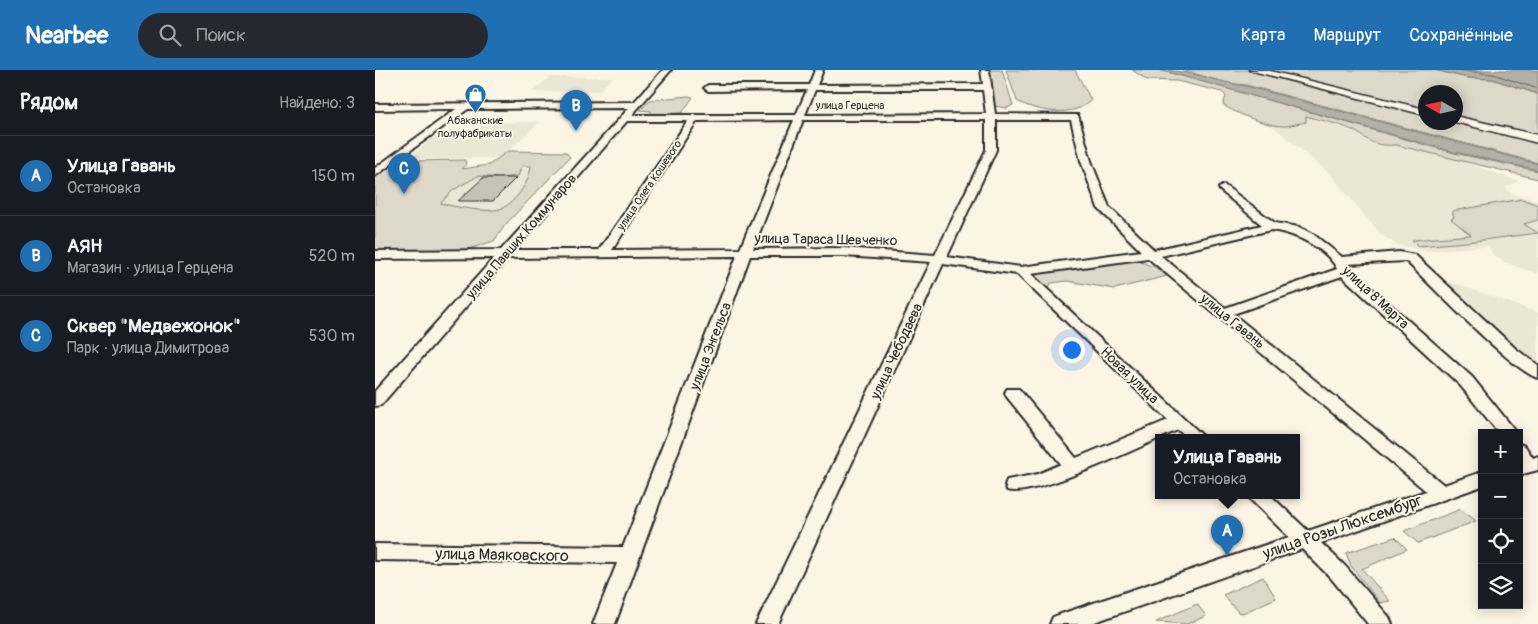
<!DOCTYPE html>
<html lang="ru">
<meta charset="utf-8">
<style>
body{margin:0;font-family:Pangolin,sans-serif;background:#242831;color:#f1f3f6}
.controls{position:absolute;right:15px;bottom:15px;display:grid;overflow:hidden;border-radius:0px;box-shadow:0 2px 12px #0003}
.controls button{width:45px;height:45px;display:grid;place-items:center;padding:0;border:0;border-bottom:1px solid #363941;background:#171b24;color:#f1f3f6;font:25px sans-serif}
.compass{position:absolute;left:1043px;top:15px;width:45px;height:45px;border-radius:50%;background:#171b24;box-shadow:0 2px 12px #0003;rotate:279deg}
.you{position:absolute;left:696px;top:279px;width:18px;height:18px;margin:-12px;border:4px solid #fff;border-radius:50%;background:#1a73e8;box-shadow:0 0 0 8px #1a73e833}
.badge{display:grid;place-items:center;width:32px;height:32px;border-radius:50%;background:#1f6fb2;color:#fff;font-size:16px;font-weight:700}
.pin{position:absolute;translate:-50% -41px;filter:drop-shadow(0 1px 2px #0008)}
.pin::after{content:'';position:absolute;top:26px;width:18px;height:15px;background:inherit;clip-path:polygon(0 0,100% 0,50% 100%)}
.popup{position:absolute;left:780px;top:364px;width:145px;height:65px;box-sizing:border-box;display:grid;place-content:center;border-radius:0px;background:#171b24;filter:drop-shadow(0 1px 4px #0005);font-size:16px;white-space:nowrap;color:#9ea1a6}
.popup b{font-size:19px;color:#f1f3f6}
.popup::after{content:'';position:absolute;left:50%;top:100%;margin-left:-10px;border:10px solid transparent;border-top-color:#171b24}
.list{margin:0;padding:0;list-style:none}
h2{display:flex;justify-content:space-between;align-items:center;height:65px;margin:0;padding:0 20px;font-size:21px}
h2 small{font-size:16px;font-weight:400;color:#9ea1a6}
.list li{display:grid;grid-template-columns:32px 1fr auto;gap:15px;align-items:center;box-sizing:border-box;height:80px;padding:0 20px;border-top:1px solid #363941}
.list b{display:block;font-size:19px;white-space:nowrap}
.list p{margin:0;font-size:16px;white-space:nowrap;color:#9ea1a6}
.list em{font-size:16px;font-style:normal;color:#9ea1a6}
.icon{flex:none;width:28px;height:28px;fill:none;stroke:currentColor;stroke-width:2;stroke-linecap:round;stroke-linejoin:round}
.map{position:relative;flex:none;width:1163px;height:554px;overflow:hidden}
header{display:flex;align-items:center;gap:30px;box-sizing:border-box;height:70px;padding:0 25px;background:#1f6fb2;color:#fff}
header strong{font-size:24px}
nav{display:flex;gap:28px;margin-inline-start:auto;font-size:18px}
.search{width:350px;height:45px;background:#242831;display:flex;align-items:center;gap:12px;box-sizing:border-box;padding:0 18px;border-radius:28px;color:#9ea1a6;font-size:19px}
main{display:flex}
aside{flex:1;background:#171b24}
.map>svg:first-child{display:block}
</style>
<header>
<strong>Nearbee</strong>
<div class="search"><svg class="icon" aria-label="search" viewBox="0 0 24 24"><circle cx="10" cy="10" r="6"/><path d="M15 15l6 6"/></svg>Поиск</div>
<nav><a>Карта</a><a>Маршрут</a><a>Сохранённые</a></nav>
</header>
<main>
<aside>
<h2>Рядом<small>Найдено: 3</small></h2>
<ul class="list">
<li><span class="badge">A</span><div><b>Улица Гавань</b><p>Остановка</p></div><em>150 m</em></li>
<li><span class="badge">B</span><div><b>АЯН</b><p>Магазин · улица Герцена</p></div><em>520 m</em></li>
<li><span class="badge">C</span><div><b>Сквер &quot;Медвежонок&quot;</b><p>Парк · улица Димитрова</p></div><em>530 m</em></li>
</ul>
</aside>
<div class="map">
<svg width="1163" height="554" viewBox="0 0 1163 554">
<rect width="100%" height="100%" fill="#fcf5e5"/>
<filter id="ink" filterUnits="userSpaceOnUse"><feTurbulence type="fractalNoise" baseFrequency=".02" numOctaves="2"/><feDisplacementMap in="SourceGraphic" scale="10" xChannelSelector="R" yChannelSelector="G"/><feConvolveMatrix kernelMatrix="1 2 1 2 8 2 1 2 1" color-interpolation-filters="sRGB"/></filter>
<g filter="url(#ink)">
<path fill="#ece6d7" d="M175 7H238L224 21 157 22Z
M918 42 986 63 992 71 1003 76 1021 75 1051 81 1087 91 1143 111 1130 118 1137 124 1163 130V204L1129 192 1118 185 1113 176 1053 181 1023 175 1006 165 955 104 895 54 865 45Z
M165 52 125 88 33 89 57 68 79 67 84 64H97L109 53Z
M177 99 101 178 0 179V175L85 100Z
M1077 212 1163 243V300L1068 215Z"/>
<path fill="#ded8ca" stroke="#84827a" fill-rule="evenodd" d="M614 0H627L638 35 632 38 619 36Z
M631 0H700L716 30C700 48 661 42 642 31Z
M757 0H783L805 5 1079 83 1163 101V109L1021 75C990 77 995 66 970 57 957 52 944 50 931 46V52C924 53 918 55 911 56 894 57 862 44 848 35L851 26 847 22 802 11 772 10Z
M808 0H872L1050 44V52L1081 51 1163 71V93L871 15 850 13Z
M889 0H1059L1093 8 1117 9 1163 24V67L1081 47 1080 22H1050V39Z
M313 26 318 27 307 43 276 44V41L265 40 275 30Z
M133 81 191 82 195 87 131 154 119 171 87 181H0V107L27 88 38 91 90 90 91 94 87 99 114 95ZM147 96H156C154 112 141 133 125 139 112 143 79 137 66 133L78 120 103 106 124 108 143 106Z
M1147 129 1163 135V150L1149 154 1163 163 1092 172 1043 176 1037 170 1096 165 1076 149 1079 147 1077 141Z
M760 190 780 197 792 206 740 219 692 211 676 213 674 218 661 209 659 203Z
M1086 439 1101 451 1043 473 1029 461Z
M1020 467 1032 479 987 499 1015 531 1005 533 976 496 971 483Z
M888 507 901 528 868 543 863 542 848 525Z
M822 534 831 546 812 554 781 552Z"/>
<path fill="#b4b0a5" stroke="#7d7b74" d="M785 0C815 0 842 12 871 16L1163 94V100L1079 82Z
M1059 0H1163V24L1117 9 1093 8Z"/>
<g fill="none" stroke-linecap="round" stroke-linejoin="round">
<path stroke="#62605c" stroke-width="1" d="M1080 0 1118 4 1163 19"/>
</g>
<path fill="#c8c3b7" stroke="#2b2b2b" d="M108 108H141L118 131H83Z"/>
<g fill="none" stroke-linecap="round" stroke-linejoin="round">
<defs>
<path id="minor" d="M288 0H296L257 45H421L432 20 333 21 329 18 333 15H434L440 0H448L442 15 608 14 606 0H614L620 44 703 45 716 91 734 137 779 180 887 155 845 120 844 118 849 115 900 153 924 157 938 164 967 187 1024 182 1040 185 1141 279 1163 295V308C1139 302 1054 213 1031 191L972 194 975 199 1097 307 1142 363H1124L1085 315 967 206 858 244 1069 415 1107 402V416L946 473 970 496 1014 547 1017 554H993L956 508 927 479 714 554H675L678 547 686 544 914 467 876 430 874 425H895L933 461 1051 421 773 188 656 204 829 367H811L803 360C772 373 660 429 632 420L630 415 632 410 663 404 686 394 632 327 630 323 632 319H644L701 388 793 350 642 204 568 194 403 554H381L556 192 469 186H375L240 554H218L242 493 0 490V474L248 477 362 186 133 188 6 335 0 336V321L119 188 0 189V181L126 180 254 38 93 39 0 106V98L81 39 0 40V34L259 32ZM440 20H608L611 44 430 45ZM419 50 365 179 237 180 322 51ZM428 50H611V80L560 185 469 178 378 179ZM621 50H696L706 91 723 138 766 181 646 197 572 187 621 80ZM252 51H313L224 180H140ZM896 160C919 163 951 177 962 199L850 238 786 186Z
M1144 374 1150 376 1158 388 1163 386V400L1144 405Z"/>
<path id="major" d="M874 0H891L1050 39V45Z
M1080 46 1163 65V73L1080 52Z"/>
</defs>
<use href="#minor" stroke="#2b2b2b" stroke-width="4"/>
<use href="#major" stroke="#2b2b2b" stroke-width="3"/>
<use href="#minor" fill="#fcf5e5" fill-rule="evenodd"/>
<use href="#major" fill="#fcf5e5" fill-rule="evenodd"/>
</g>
</g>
<defs>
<symbol id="shop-pin" viewBox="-11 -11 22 30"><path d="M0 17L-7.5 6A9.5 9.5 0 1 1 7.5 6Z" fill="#1f6fb2" stroke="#fcf5e5"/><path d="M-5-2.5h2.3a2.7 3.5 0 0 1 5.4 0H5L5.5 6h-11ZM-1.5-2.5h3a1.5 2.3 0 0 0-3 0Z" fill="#fff"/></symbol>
</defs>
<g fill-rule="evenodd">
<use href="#shop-pin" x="88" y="12" width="25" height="34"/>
</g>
<g text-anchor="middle" stroke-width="4" stroke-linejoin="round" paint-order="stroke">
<g font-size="11" fill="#2b2b2b" stroke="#fcf5e5">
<text x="475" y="39">улица Герцена</text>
<text transform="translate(274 115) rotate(-56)" y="4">улица Олега Кошевого</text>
</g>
<g font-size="11" fill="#2b2b2b" stroke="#fcf5e5">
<text x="100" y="54">Абаканские<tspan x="100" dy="13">полуфабрикаты</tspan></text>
</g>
<g font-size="14" fill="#2b2b2b" stroke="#fcf5e5">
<text transform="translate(146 166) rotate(-49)" y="5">улица Павших Коммунаров</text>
<text transform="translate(451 169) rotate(1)" y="5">улица Тараса Шевченко</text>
<text transform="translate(1001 227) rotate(43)" y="5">улица 8 Марта</text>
<text transform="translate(858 251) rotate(39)" y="5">улица Гавань</text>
<text transform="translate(335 276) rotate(-69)" y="5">улица Энгельса</text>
<text transform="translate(521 281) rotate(-65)" y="5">улица Чебодаева</text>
<text transform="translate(755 305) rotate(44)" y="5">Новая улица</text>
</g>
<g font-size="16" fill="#2b2b2b" stroke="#fcf5e5">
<text transform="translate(967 456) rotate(-19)" y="6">улица Розы Люксембург</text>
<text transform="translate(127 484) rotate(1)" y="6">улица Маяковского</text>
</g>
</g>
</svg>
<div class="controls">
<button>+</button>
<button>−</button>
<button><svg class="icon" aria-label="locate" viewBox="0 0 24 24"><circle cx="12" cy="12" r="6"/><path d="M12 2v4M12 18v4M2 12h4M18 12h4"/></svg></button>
<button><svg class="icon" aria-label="layers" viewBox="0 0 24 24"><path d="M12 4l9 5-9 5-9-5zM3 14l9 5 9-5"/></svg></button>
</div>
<svg class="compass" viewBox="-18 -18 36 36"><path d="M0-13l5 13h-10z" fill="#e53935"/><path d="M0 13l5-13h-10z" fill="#9ea1a6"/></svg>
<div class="you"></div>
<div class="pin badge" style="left:852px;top:486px">A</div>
<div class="popup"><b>Улица Гавань</b>Остановка</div>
<div class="pin badge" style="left:201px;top:61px">B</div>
<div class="pin badge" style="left:29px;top:124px">C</div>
</div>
</main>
